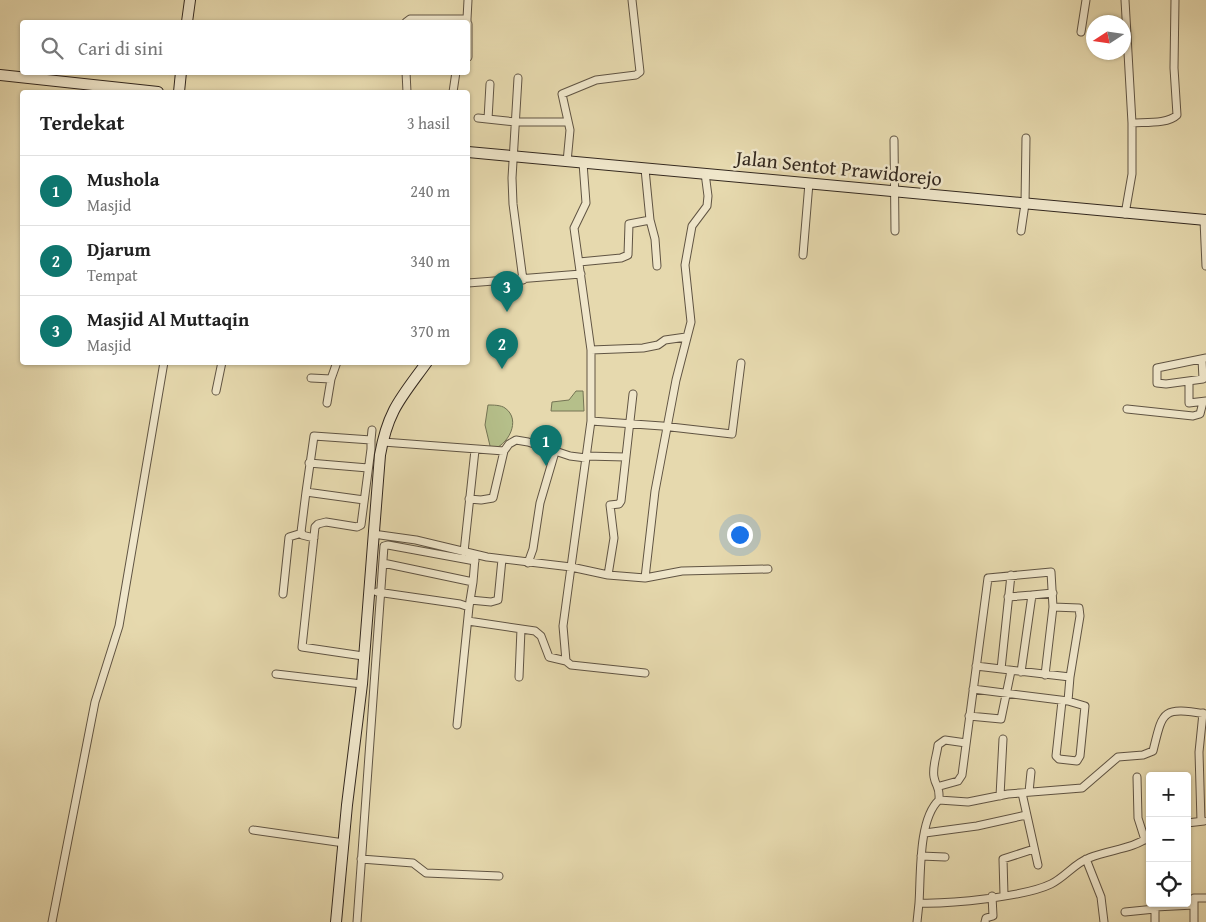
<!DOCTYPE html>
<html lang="id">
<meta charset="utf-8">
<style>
body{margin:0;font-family:"Gentium Book Plus",serif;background:#f6f6f6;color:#222}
.controls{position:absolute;right:15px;bottom:15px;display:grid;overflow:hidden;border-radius:5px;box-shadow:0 1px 4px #0004}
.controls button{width:45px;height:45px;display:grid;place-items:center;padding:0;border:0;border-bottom:1px solid #e0e0e0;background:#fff;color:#222;font:25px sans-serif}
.compass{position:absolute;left:1086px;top:15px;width:45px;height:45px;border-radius:50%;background:#fff;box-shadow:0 1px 4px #0004;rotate:258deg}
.you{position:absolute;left:739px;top:534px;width:18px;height:18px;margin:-12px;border:4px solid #fff;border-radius:50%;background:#1a73e8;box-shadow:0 0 0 8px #1a73e833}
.badge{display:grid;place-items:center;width:32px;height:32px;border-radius:50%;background:#0f766e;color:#fff;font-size:16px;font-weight:700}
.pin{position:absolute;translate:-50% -41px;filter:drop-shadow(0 1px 2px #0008)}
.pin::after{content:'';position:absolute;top:26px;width:18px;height:15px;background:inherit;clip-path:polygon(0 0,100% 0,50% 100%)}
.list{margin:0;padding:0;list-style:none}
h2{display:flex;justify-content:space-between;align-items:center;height:65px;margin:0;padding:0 20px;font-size:21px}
h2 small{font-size:16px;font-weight:400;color:#767676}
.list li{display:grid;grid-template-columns:32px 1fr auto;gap:15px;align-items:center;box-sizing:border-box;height:70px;padding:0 20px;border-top:1px solid #e0e0e0}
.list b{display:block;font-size:19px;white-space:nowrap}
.list p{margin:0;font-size:16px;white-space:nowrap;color:#767676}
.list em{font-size:16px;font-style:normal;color:#767676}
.icon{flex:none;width:28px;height:28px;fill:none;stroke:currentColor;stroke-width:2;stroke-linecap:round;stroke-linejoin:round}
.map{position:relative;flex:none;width:1206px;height:922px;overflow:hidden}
.search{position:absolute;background:#fff;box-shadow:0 1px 4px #0004;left:20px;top:20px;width:450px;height:55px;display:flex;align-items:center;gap:12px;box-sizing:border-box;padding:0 18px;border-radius:5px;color:#767676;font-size:19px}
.panel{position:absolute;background:#fff;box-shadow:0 1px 4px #0004;left:20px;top:90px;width:450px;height:275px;border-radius:5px}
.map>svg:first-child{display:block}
</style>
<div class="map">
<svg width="1206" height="922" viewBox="0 0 1206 922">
<rect width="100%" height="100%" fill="#e6d9ae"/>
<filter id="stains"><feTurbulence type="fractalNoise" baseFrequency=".004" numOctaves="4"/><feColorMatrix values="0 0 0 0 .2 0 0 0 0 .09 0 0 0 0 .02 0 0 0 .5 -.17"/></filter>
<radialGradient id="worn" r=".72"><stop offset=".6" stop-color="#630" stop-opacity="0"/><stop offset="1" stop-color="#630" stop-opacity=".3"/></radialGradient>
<path fill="#b5bf8a" stroke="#747454" d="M576 391H583L584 411H551L552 402 569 400Z
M488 405C493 405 501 405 505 408 522 420 508 446 491 450L485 425Z"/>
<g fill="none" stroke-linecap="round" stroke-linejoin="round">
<defs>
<path id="street" d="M1125 0 1132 123
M467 19 468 0
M406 22 410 19H467V22
M468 24V57
M1081 32 1086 0
M406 72 407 92
M518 78 512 178 513 204 523 280
M453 92 456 72
M478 118 516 122H568
M488 119 490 84
M894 140 895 231
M567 162 570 130 562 94 596 80 636 75 640 72 632 0
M583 163 586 203 574 228 591 350V421L571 567 608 575 645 578 682 571 768 569
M1125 214 1132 174V123C1145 122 1168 124 1177 115L1174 68 1175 0
M650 220 655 239 657 266
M1204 220 1206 266
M1021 231 1025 204 1026 138
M803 255 809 183
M579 262 621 258 628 255 629 224 650 220 645 169
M468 283 581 274
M591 350 643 348 658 345 665 340 686 337
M1202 359 1203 379 1166 384 1157 383V368L1206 358
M311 378 331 379 337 362
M1189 382V403L1206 401
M216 391 222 362
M327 403 331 379
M1127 409 1193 416 1200 414 1203 402
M591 421 662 426 732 434 741 363
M371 440 372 430
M383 442 504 451 509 444 516 440 528 442 570 456 586 458
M586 456 625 457
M309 463 368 468
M306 492 301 532 302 535 314 538
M469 499 481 500 493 498 504 451
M373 534 416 540 487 557 571 567 563 626 566 661 571 665 645 673
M464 552 475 450
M383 563 473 582 469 607
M528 563 533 549 540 503 555 452
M608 575 614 538 610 505 619 504 621 501 633 394
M645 578 655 491 676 380 691 322 685 265 692 226 707 206 708 196 705 173
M473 582 475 558
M377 592 460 604 469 607 457 725
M283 594 289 537 302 533
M1008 597 1032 595
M470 600 491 602 498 600 502 559
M468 621 535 631 541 636 549 657 566 661
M363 656 302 647 315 527 318 524 326 522 357 527 361 525 371 449V440L314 436 306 492 364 500
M976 666 1070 677 1080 616 1079 608 1053 607 1045 675
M1001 669 1011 575
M1021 672 1032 595 1053 593
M276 674 362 684
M519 677 521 629
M973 689 1068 701 1070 677
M1062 701 1056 756 1059 759 1077 761 1080 756 1085 706 1068 701
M969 716 1001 719 1011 671
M1137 777 1138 818 1145 840
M940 786 958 781 962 775 988 578 1051 572 1053 607
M1029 792 1031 772
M1022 793 1038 865
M1000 796 1003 739
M939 800C940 785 936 788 934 777 932 767 937 755 938 745L945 740 966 743
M1201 821 1199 752 1203 713
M1187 823 1204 821
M253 830 344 843
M925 833 977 826 1026 815
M921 856 945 857
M361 859 413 863 426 873 499 876
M1086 859 1101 897 1104 922
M1004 895 1003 859 1034 849
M919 903C921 876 918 819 939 800L968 802 1008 794 1082 788 1118 757 1143 755 1153 751C1163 710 1162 707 1206 714
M1194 905V922
M1155 906V922
M1155 907 1194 905V898H1206
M1125 912 1155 909
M52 922 95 702 119 626 164 362
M357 922 384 546 388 545 475 561
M917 922 919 903C950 904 1024 897 1051 884 1065 877 1075 863 1089 858 1110 849 1132 850 1150 836
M985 922 986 918 993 916 992 896"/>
<path id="secondary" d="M187 22 190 0
M0 75 158 92
M179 92 181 72
M468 152 1206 220
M336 922 347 805 362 684 380 455C388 410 401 398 427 362"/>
</defs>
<use href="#street" stroke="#605443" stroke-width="9"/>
<use href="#secondary" stroke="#33281f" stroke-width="12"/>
<use href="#street" stroke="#efe6ca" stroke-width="7"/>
<use href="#secondary" stroke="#efe6ca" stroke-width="10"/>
</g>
<g text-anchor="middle" stroke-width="5" stroke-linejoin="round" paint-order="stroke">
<g font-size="20" fill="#33281f" stroke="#efe6ca">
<text transform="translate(839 168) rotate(6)" y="7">Jalan Sentot Prawidorejo</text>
</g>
</g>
<rect width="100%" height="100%" filter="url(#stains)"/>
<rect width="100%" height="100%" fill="url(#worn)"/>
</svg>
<div class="controls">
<button>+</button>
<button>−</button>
<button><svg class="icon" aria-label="locate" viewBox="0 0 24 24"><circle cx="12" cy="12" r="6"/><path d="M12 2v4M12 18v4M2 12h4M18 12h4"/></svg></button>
</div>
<svg class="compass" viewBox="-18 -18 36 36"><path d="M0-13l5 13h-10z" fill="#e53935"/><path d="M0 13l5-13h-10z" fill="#767676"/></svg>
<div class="you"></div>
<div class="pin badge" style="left:546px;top:466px">1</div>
<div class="pin badge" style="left:502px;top:369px">2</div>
<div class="pin badge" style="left:507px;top:312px">3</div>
<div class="search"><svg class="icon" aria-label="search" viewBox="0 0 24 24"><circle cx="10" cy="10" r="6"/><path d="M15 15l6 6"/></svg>Cari di sini</div>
<section class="panel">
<h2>Terdekat<small>3 hasil</small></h2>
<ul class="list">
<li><span class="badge">1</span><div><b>Mushola</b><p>Masjid</p></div><em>240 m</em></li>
<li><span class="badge">2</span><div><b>Djarum</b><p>Tempat</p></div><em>340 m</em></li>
<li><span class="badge">3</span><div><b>Masjid Al Muttaqin</b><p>Masjid</p></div><em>370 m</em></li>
</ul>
</section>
</div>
